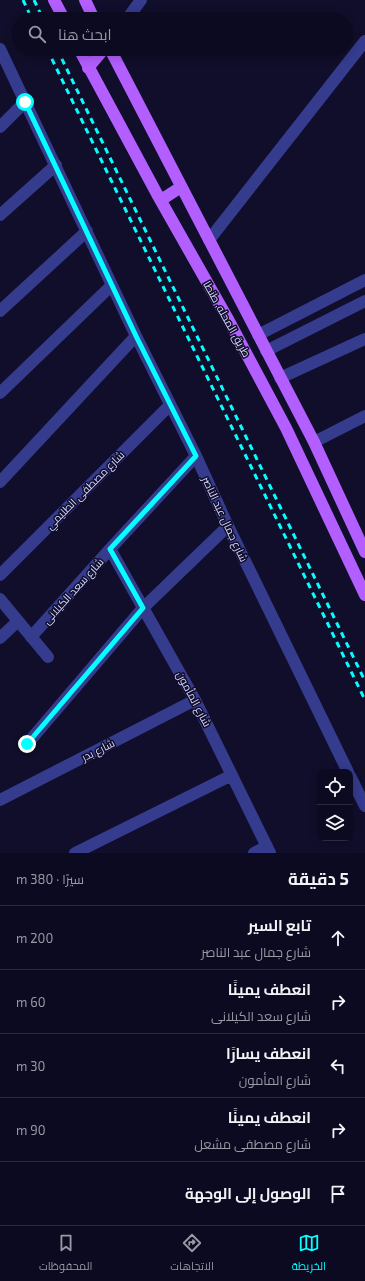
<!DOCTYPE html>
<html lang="ar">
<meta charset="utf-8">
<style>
body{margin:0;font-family:"Exo 2",Cairo,sans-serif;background:#151329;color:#f1f3f6;direction:rtl}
.controls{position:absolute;right:12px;bottom:12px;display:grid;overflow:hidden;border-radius:8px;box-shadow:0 2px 10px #0003}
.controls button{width:36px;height:36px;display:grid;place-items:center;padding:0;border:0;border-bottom:1px solid #2c2b3e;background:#0c0a20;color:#f1f3f6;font:20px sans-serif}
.stop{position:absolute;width:12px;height:12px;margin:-9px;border:3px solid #03ffff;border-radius:50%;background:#fff}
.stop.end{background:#03ffff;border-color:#fff;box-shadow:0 1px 4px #0008}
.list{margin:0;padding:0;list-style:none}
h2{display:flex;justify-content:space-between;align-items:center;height:52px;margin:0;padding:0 16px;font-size:17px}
h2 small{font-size:13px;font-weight:400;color:#9a9aa5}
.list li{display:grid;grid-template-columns:26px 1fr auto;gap:12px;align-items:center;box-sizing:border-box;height:64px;padding:0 16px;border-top:1px solid #2c2b3e}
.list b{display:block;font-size:15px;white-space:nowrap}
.list p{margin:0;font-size:13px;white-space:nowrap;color:#9a9aa5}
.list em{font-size:13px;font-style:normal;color:#9a9aa5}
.icon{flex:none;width:22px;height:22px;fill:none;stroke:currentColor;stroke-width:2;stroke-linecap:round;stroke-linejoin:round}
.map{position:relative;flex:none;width:365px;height:853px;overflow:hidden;direction:ltr}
.search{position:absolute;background:#0c0a20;box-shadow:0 2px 10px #0003;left:12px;right:12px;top:12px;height:44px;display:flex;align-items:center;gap:10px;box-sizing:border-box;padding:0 14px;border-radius:22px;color:#9a9aa5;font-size:15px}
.sheet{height:372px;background:#0c0a20}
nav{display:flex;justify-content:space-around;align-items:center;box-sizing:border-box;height:56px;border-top:1px solid #2c2b3e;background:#0c0a20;font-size:11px;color:#9a9aa5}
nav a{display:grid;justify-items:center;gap:2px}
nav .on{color:#03ffff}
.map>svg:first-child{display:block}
</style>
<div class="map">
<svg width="365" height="853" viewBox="0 0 365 853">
<rect width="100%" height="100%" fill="#100e2a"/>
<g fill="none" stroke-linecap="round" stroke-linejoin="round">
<path stroke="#353b8d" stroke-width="12" d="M127 19 141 0
M0 49 136 336 196 456 228 526 348 772
M0 127 25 102
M0 215 56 165
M209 240 365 41
M0 311 87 231
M258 335 365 280
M266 351 365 301
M280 378 365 339
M0 393 112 285
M314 442 365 416
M0 482 136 336
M110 549 195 700 270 853
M0 575 170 405
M0 599 48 657
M31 637 110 549 196 456
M0 638 18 621
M27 744 143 608 228 526
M350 776 365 806
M0 800 195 700
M75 853 232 775
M254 853 267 846"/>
<path stroke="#b35eff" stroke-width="12" d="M54 0 64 19
M85 0 94 19
M79 49 157 194 229 321 286 428 365 595
M110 49 314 442 365 552
M88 68 104 49
M161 200 181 187"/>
<path stroke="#03ffff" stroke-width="3" stroke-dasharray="6 5" stroke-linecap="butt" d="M23 0 32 19
M34 0 43 19
M47 49 365 700
M57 49 365 681"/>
</g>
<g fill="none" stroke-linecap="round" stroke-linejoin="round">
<path stroke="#03ffff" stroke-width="5" d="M25 102 136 336 196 456 110 549 143 608 27 744"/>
</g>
<g text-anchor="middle" stroke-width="3" stroke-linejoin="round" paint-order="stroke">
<g font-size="11" fill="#d8d7ff" stroke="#100e2a">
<text transform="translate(227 319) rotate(61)" y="4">طريق المحله, طنطا</text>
<text transform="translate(85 490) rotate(-45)" y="4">شارع مصطفى الطليمي</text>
<text transform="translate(225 519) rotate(65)" y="4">شارع جمال عبد الناصر</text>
<text transform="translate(73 591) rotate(-48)" y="4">شارع سعد الكيلانى</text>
<text transform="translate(194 699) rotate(62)" y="4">شارع المأمون</text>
<text transform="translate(98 750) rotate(-27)" y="4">شارع بدر</text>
</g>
</g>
</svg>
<div class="controls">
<button><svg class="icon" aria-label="locate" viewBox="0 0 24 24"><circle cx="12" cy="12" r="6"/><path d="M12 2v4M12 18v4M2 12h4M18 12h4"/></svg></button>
<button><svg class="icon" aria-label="layers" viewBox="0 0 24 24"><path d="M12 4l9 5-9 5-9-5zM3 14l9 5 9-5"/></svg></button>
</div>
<div class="stop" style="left:25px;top:102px"></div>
<div class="stop end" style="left:27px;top:744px"></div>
<div class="search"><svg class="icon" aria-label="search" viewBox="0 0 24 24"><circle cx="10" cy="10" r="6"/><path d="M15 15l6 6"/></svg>ابحث هنا</div>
</div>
<section class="sheet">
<h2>5 دقيقة<small>سيرًا · 380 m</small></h2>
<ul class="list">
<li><svg class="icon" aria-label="ahead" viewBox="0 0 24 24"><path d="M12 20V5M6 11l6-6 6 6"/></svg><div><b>تابع السير</b><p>شارع جمال عبد الناصر</p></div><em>200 m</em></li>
<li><svg class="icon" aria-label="right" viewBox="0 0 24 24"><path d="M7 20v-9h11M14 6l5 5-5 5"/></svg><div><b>انعطف يمينًا</b><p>شارع سعد الكيلانى</p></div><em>60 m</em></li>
<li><svg class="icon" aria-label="left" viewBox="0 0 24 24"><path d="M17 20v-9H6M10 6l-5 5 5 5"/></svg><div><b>انعطف يسارًا</b><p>شارع المأمون</p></div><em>30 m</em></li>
<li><svg class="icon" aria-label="right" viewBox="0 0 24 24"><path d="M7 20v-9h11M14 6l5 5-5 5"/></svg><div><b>انعطف يمينًا</b><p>شارع مصطفى مشعل</p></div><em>90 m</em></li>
<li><svg class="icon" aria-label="arrive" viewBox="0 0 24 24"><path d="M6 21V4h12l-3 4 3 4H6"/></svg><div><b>الوصول إلى الوجهة</b></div></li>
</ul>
</section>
<nav>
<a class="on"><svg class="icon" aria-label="map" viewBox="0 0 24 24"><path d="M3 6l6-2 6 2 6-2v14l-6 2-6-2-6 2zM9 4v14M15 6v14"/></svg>الخريطة</a>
<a><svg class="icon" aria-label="directions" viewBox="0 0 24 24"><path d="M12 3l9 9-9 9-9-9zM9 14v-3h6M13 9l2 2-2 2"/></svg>الاتجاهات</a>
<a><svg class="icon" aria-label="saved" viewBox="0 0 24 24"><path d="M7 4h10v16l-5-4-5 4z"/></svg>المحفوظات</a>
</nav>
